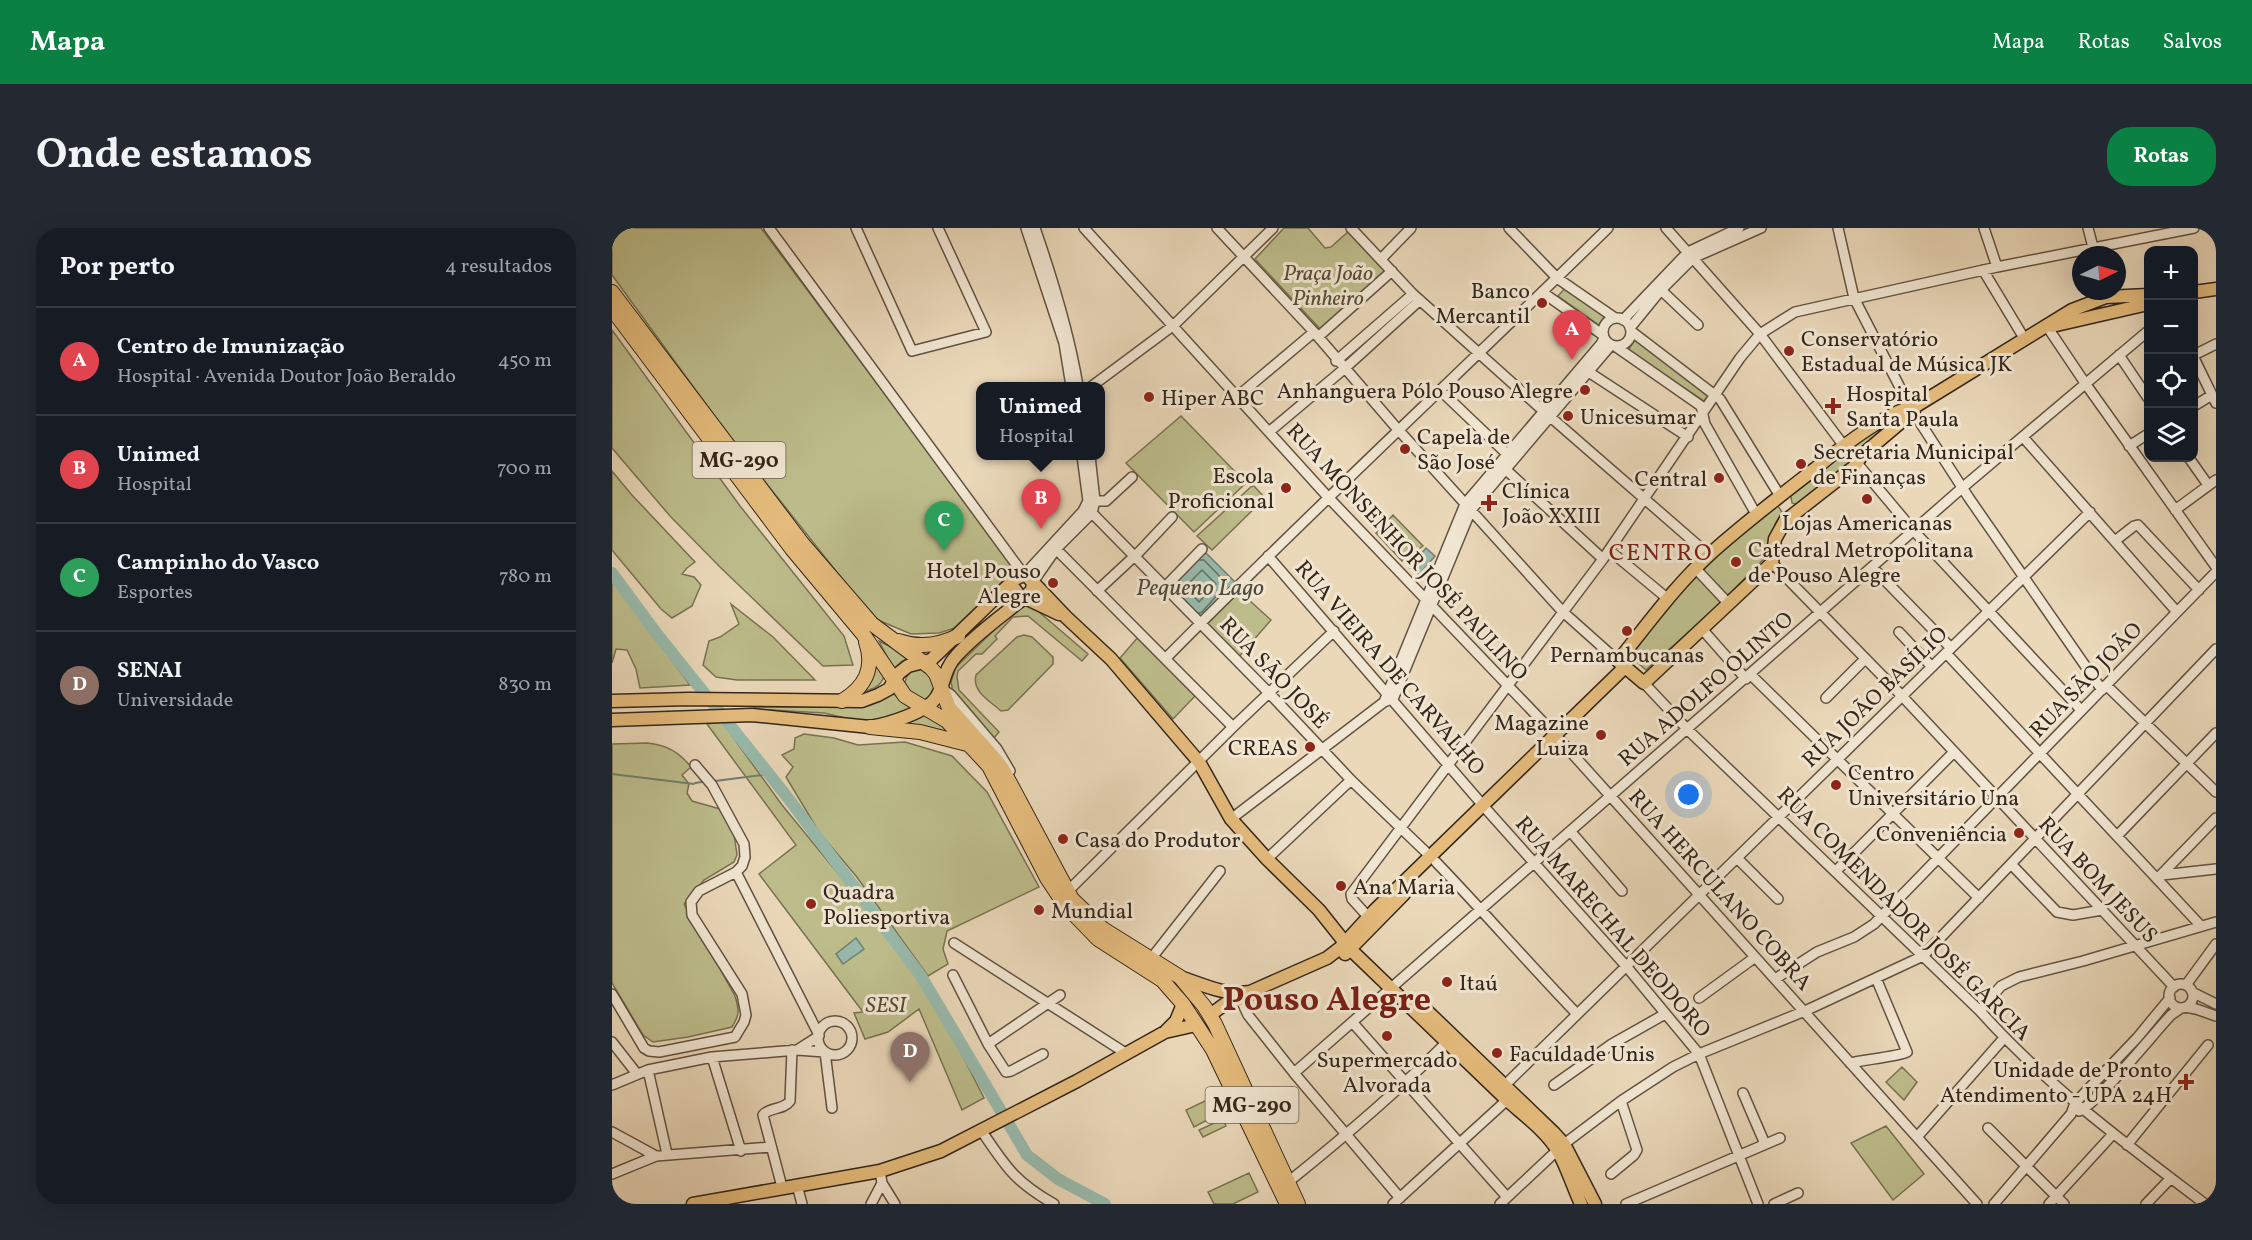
<!DOCTYPE html>
<html lang="pt">
<meta charset="utf-8">
<style>
body{margin:0;font-family:Vollkorn,serif;background:#242831;color:#f1f3f6}
.controls{position:absolute;right:18px;top:18px;display:grid;overflow:hidden;border-radius:12px;box-shadow:0 6px 24px #0002}
.controls button{width:54px;height:54px;display:grid;place-items:center;padding:0;border:0;border-bottom:2px solid #363941;background:#171b24;color:#f1f3f6;font:30px sans-serif}
.compass{position:absolute;left:1460px;top:18px;width:54px;height:54px;border-radius:50%;background:#171b24;box-shadow:0 6px 24px #0002;rotate:85deg}
.you{position:absolute;left:1077px;top:567px;width:21px;height:21px;margin:-15px;border:4px solid #fff;border-radius:50%;background:#1a73e8;box-shadow:0 0 0 9px #1a73e833}
.badge{display:grid;place-items:center;width:39px;height:39px;border-radius:50%;background:#0b8043;color:#fff;font-size:20px;font-weight:700}
.pin{position:absolute;translate:-50% -50px;filter:drop-shadow(0 2px 3px #0008)}
.pin::after{content:'';position:absolute;top:32px;width:21px;height:18px;background:inherit;clip-path:polygon(0 0,100% 0,50% 100%)}
.popup{position:absolute;left:364px;top:154px;width:129px;height:78px;box-sizing:border-box;display:grid;place-content:center;border-radius:12px;background:#171b24;filter:drop-shadow(0 2px 4px #0005);font-size:20px;white-space:nowrap;color:#9ea1a6}
.popup b{font-size:22px;color:#f1f3f6}
.popup::after{content:'';position:absolute;left:50%;top:100%;margin-left:-12px;border:12px solid transparent;border-top-color:#171b24}
.list{margin:0;padding:0;list-style:none}
h2{display:flex;justify-content:space-between;align-items:center;height:78px;margin:0;padding:0 24px;font-size:26px}
h2 small{font-size:20px;font-weight:400;color:#9ea1a6}
.list li{display:grid;grid-template-columns:39px 1fr auto;gap:18px;align-items:center;box-sizing:border-box;height:108px;padding:0 24px;border-top:2px solid #363941}
.list b{display:block;font-size:22px;white-space:nowrap}
.list p{margin:0;font-size:20px;white-space:nowrap;color:#9ea1a6}
.list em{font-size:20px;font-style:normal;color:#9ea1a6}
.icon{flex:none;width:33px;height:33px;fill:none;stroke:currentColor;stroke-width:2;stroke-linecap:round;stroke-linejoin:round}
.map{position:relative;flex:none;width:1604px;height:976px;overflow:hidden;border-radius:24px}
header{display:flex;align-items:center;gap:36px;box-sizing:border-box;height:84px;padding:0 30px;background:#0b8043;color:#fff}
header strong{font-size:28px}
nav{display:flex;gap:33px;margin-inline-start:auto;font-size:21px}
.intro{display:flex;align-items:center;justify-content:space-between;box-sizing:border-box;height:144px;padding:0 36px}
h1{margin:0;font-size:42px}
.button{padding:15px 27px;border-radius:24px;background:#0b8043;color:#fff;font-size:21px;font-weight:700}
main{display:flex;gap:36px;padding:0 36px}
aside{flex:1;background:#171b24;border-radius:24px;box-shadow:0 6px 24px #0002}
.map>svg:first-child{display:block}
</style>
<header>
<strong>Mapa</strong>
<nav><a>Mapa</a><a>Rotas</a><a>Salvos</a></nav>
</header>
<div class="intro"><h1>Onde estamos</h1><a class="button">Rotas</a></div>
<main>
<aside>
<h2>Por perto<small>4 resultados</small></h2>
<ul class="list">
<li><span class="badge" style="background:#e0444e">A</span><div><b>Centro de Imunização</b><p>Hospital · Avenida Doutor João Beraldo</p></div><em>450 m</em></li>
<li><span class="badge" style="background:#e0444e">B</span><div><b>Unimed</b><p>Hospital</p></div><em>700 m</em></li>
<li><span class="badge" style="background:#2e9e5b">C</span><div><b>Campinho do Vasco</b><p>Esportes</p></div><em>780 m</em></li>
<li><span class="badge" style="background:#8d6e63">D</span><div><b>SENAI</b><p>Universidade</p></div><em>830 m</em></li>
</ul>
</aside>
<div class="map">
<svg width="1604" height="976" viewBox="0 0 1604 976">
<rect width="100%" height="100%" fill="#ead8b9"/>
<filter id="stains"><feTurbulence type="fractalNoise" baseFrequency=".00333" numOctaves="4"/><feColorMatrix values="0 0 0 0 .2 0 0 0 0 .09 0 0 0 0 .02 0 0 0 .5 -.17"/></filter>
<radialGradient id="worn" r=".72"><stop offset=".6" stop-color="#630" stop-opacity="0"/><stop offset="1" stop-color="#630" stop-opacity=".3"/></radialGradient>
<path fill="#bdbd8b" stroke="#787252" stroke-width="1.5" d="M0 0H149L404 342 346 399 327 405 299 406 266 392 247 372 120 212 0 47Z
M672 0H696L713 20 719 19 738 2 780 49 717 104 710 103 643 31Z
M953 60 994 90 988 98 946 68Z
M0 102 128 278 232 408 241 437 211 438 109 340 58 288 0 220Z
M1023 112 1097 166 1092 173 1016 122Z
M569 188 634 255 582 304 514 235Z
M1272 195 1275 197 1277 202 1243 230 1235 217Z
M1230 224 1238 236 1186 277 1180 275 1178 263Z
M0 243 19 266 83 334 75 340 70 346 82 349 89 357 80 378 60 390 49 381 0 322Z
M641 257 653 270 600 322 585 308Z
M1166 278 1170 284 1163 296 1158 325 1100 383 1034 442 1018 428 1074 359 1132 302 1161 280Z
M781 287 811 318 790 333 764 305Z
M0 351 78 457 28 460 24 441 15 422 4 421 0 435Z
M626 362 659 392 626 430 591 395Z
M119 376 161 409 203 452H125L104 449 91 437 97 413 108 409 127 396Z
M407 378H420L476 426 470 433 416 388 401 389 383 408 385 411 370 426H364L346 443 345 449 347 462 387 504 381 511 341 464 339 454 344 439Z
M412 407 420 409 441 429V436L396 482 389 483C377 472 360 464 364 447L405 409Z
M527 408 585 466 561 491 508 430Z
M267 413 299 429 289 434 282 442Z
M260 428 272 448C269 459 259 462 248 464Z
M305 440C318 442 321 450 324 461L318 471 312 472C308 470 301 468 298 465 288 456 295 444 305 440Z
M280 464 291 475 299 480 270 494H250L212 485 142 481V479H245Z
M309 483 351 512 313 499 283 496Z
M110 494 170 577 247 671 301 744 338 803 372 870 350 882 307 781 276 804 253 811 242 785 251 784 147 646 184 617 95 496Z
M192 506 222 510 246 517 293 514 340 528 375 564 427 659 335 703 331 721 336 736 316 748 244 648 207 604 174 549 181 539 170 527 182 521 183 510Z
M35 515C55 517 67 524 79 539L70 547 77 556 75 565 80 573 108 581 122 606 125 627 122 634 92 652 72 676 123 768C127 781 128 787 120 799L76 809 41 814 31 807 0 755V516Z
M1290 839 1305 854 1292 872 1274 854Z
M597 871 605 887 582 899 574 882Z
M611 891 614 898 591 909 587 902Z
M1274 898 1312 946 1281 972 1239 915Z
M637 945 646 964 621 976H602L596 964Z"/>
<path fill="#98baac" stroke="#707f72" stroke-width="1.5" d="M814 320 823 328 807 347 797 339Z
M590 321 624 355 588 395 553 359Z
M244 710 252 721 231 736 224 726Z"/>
<g fill="none" stroke-linecap="round" stroke-linejoin="round">
<path stroke="#667063" stroke-width="1.5" d="M590 342 604 356 587 374 573 359Z
M587 385 590 384 615 356 592 332H588"/>
<path stroke="#707f72" stroke-width="2" d="M0 546 82 556
M103 553 157 546
M83 555 90 554"/>
<path stroke="#98baac" stroke-width="12" d="M0 345 45 406 176 570 309 748 415 927 446 951 493 976"/>
<defs>
<path id="minor" d="M157 0 412 347 471 283 476 273 470 228
M244 0 300 123 374 104 326 0
M414 0 452 115 459 158
M423 0C441 52 457 104 466 158
M472 0 715 268 948 512 1365 976
M605 0 702 104 782 197 950 383 1006 433
M739 0 801 66 927 179 1097 327
M897 0 945 50 1003 90
M1054 0 1148 106 1244 234 1301 302 1469 482
M1226 0 1242 70 1298 179 1357 270 1490 462
M1372 0 1385 39
M1476 0 1483 27
M769 31 799 0
M1371 42 1412 110
M1049 62 1086 97
M930 64 991 107
M991 104a14 14 0 1 1 28 0a14 14 0 1 1-28 0Z
M1011 92 1076 24 1127 0
M1434 97 1473 155 1604 339
M1018 100 1049 62 1081 30 1149 0
M1019 103 1108 171 1168 268
M706 109 780 43
M1003 118 1089 178 1093 196 1144 286
M1507 127 1536 170
M1582 127 1604 116
M1582 130 1604 175
M724 133 801 66
M972 141 1076 209
M480 158 562 97 661 0
M829 163 895 226
M626 168 702 104
M1582 178 1600 167
M658 203 732 141 808 72
M1411 209 1565 384
M1517 218 1536 206
M1577 230 1596 257
M891 239 991 331
M483 273H494L520 249
M1563 282 1604 252
M480 285 658 466 739 552 819 629
M1504 312 1522 298 1526 297 1587 362
M444 321 621 499
M997 322 1056 371
M656 328 875 582 1014 738 1087 826 1146 976
M1160 335 1290 468 1562 759
M1261 340 1339 420
M1084 341 1116 375
M421 354 444 321 480 285 483 273 478 228
M553 359 590 321
M485 363 527 324 560 289
M1090 401 1134 451
M1287 404 1320 439
M1334 425 1589 698
M554 430C699 283 849 144 996 0
M1139 447 1367 670
M1032 455 1076 502 1368 783C1434 857 1514 916 1593 976
M1494 457 1604 564
M329 460 339 467 385 521 398 543
M1214 470 1253 431
M781 471 859 282 999 117
M772 474 853 276 989 116 992 110
M619 591 772 474 777 472
M959 604 1010 663
M1505 608 1604 505
M1125 630 1166 671
M655 631 739 552
M824 634C872 684 917 736 965 786
M1399 636 1445 684 1461 687 1490 682
M1224 643 1342 524
M124 644 207 807
M1550 647 1604 641
M1545 651 1604 590
M455 664 621 499 722 403
M759 692 740 671 739 666 991 331 1128 130 1148 106 1183 84 1385 39 1582 0
M342 715 515 826
M538 732 608 643
M341 747 376 816 394 844 399 843 431 826
M1163 751 1205 724 1242 709 1262 696 1604 344
M1557 768a12 12 0 1 1 24 0a12 12 0 1 1-24 0Z
M1574 757 1604 716
M1580 764 1604 776
M0 766 32 820 37 823 47 824 123 809 132 794 134 787 130 766 80 687 79 674 87 663 124 644 130 638 133 629 132 616 100 557 83 537
M1087 770 1142 730
M629 772 636 787 682 845 788 970
M1573 779 1584 781 1604 788
M1368 783 1389 758 1407 749 1471 733 1604 694
M206 810a17 17 0 1 1 34 0a17 17 0 1 1-34 0Z
M741 795 895 969
M0 814 25 846
M376 816 448 767
M185 822 207 808
M213 824 220 880
M100 829 129 923
M1238 835C1250 832 1289 828 1295 824L1264 750
M36 842 55 926
M682 845 1350 260 1536 103
M0 857 36 842 100 829 185 822 213 824
M893 857 1478 284
M942 857 1000 816 1053 786
M1131 865 1153 916
M1467 883C1484 877 1543 804 1559 787L1569 780
M1376 900 1452 976
M369 902C394 939 402 953 442 976
M0 904 44 928
M1305 909 1392 810
M1515 917 1596 817
M0 946 44 928 159 919
M999 946 1022 927 1025 922 1009 873
M270 955 283 976
M675 955C731 910 785 864 835 814
M185 957 190 976
M170 959 151 887C157 879 172 882 178 873L180 822
M259 976 270 955 268 943
M781 976 895 872
M888 976 952 916 1009 873 1061 839 1087 826 1193 783 1311 728 1604 421
M1014 976 1168 910
M1162 976 1186 965
M1382 976 1459 886 1463 875 1525 810 1558 770
M1437 976 1501 906
M1534 976 1559 950"/>
<path id="major" d="M1582 64 1604 61
M1440 98 1536 76
M1304 178 1301 184 1250 227 1242 239 1173 293 1163 311 1160 335 1032 455 1006 433C1035 397 1063 358 1098 326 1131 296 1168 268 1204 240 1227 221 1274 184 1304 178L1460 82 1494 69 1536 67
M399 356 407 367 447 386
M0 473 77 471 250 473 266 467 277 461 287 445 296 438 319 432 403 351 412 347 415 348 454 389 499 431 587 534 619 591 655 631 707 682 738 721 895 872C912 887 934 903 946 923 955 939 961 959 969 976
M0 492 140 487 258 499C275 496 317 484 325 468 334 453 331 442 345 427 365 405 390 388 413 369L420 362 421 354
M733 726 792 666
M568 749C592 757 613 768 638 764L715 730 728 720 762 683 1013 439
M813 781 942 905 952 916 983 976
M598 787 613 776 635 769
M554 803 564 793 571 776
M81 976 268 943 329 923 465 853 553 804 584 797"/>
<path id="highway" d="M0 64 190 315 260 396 319 440 324 446 337 480 385 534 392 544 460 671 491 701 568 749 592 778 603 796 686 976
M0 81 180 321 251 406 293 468 335 493 377 538 435 650 453 677 486 711 550 752 571 776 601 822 675 976
M287 413C307 420 328 417 346 408
M230 473C253 459 263 441 254 414
M258 499 308 504 359 517"/>
</defs>
<use href="#minor" stroke="#625242" stroke-width="12"/>
<use href="#major" stroke="#34261a" stroke-width="15"/>
<use href="#highway" stroke="#34261a" stroke-width="16"/>
<use href="#minor" stroke="#f1e6d2" stroke-width="9"/>
<use href="#major" stroke="#e5bc7c" stroke-width="12"/>
<use href="#highway" stroke="#e5bc7c" stroke-width="14"/>
</g>
<g fill="#8f2418" stroke="#f1e6d2" stroke-width="2">
<circle cx="930" cy="75" r="6"/>
<circle cx="1177" cy="123" r="6"/>
<circle cx="973" cy="162" r="6"/>
<circle cx="537" cy="169" r="6"/>
<path d="M1218 169h6v6h6v6h-6v6h-6v-6h-6v-6h6z"/>
<circle cx="956" cy="188" r="6"/>
<circle cx="793" cy="221" r="6"/>
<circle cx="1189" cy="236" r="6"/>
<circle cx="1107" cy="250" r="6"/>
<circle cx="674" cy="260" r="6"/>
<circle cx="1255" cy="271" r="6"/>
<path d="M874 266h6v6h6v6h-6v6h-6v-6h-6v-6h6z"/>
<circle cx="1124" cy="334" r="6"/>
<circle cx="441" cy="355" r="6"/>
<circle cx="1015" cy="403" r="6"/>
<circle cx="989" cy="507" r="6"/>
<circle cx="698" cy="519" r="6"/>
<circle cx="1224" cy="557" r="6"/>
<circle cx="1407" cy="605" r="6"/>
<circle cx="451" cy="611" r="6"/>
<circle cx="729" cy="658" r="6"/>
<circle cx="199" cy="676" r="6"/>
<circle cx="427" cy="682" r="6"/>
<circle cx="835" cy="754" r="6"/>
<circle cx="775" cy="808" r="6"/>
<circle cx="885" cy="825" r="6"/>
<path d="M1571 845h6v6h6v6h-6v6h-6v-6h-6v-6h6z"/>
</g>
<g text-anchor="middle" stroke-width="6" stroke-linejoin="round" paint-order="stroke">
<g fill="#f1e6d2" stroke="#6d6051" stroke-width="1.5">
<rect x="80.5" y="214" width="93" height="36" rx="4.5"/>
<rect x="593.5" y="859" width="93" height="36" rx="4.5"/>
</g>
<g font-size="21" font-weight="bold" fill="#34261a">
<text x="127" y="239">MG-290</text>
<text x="640" y="884">MG-290</text>
</g>
<g font-size="22" font-style="italic" fill="#564c36" stroke="#f1e6d2">
<text x="716" y="52">Praça João<tspan x="716" dy="25">Pinheiro</tspan></text>
<text x="274" y="784">SESI</text>
</g>
<g font-size="22" fill="#34261a" stroke="#f1e6d2" text-anchor="start">
<text x="918" y="70" text-anchor="end">Banco<tspan x="918" dy="25">Mercantil</tspan></text>
<text x="1189" y="118">Conservatório<tspan x="1189" dy="25">Estadual de Música JK</tspan></text>
<text x="961" y="170" text-anchor="end">Anhanguera Pólo Pouso Alegre</text>
<text x="1234" y="173">Hospital<tspan x="1234" dy="25">Santa Paula</tspan></text>
<text x="549" y="177">Hiper ABC</text>
<text x="968" y="196">Unicesumar</text>
<text x="805" y="216">Capela de<tspan x="805" dy="25">São José</tspan></text>
<text x="1201" y="231">Secretaria Municipal<tspan x="1201" dy="25">de Finanças</tspan></text>
<text x="662" y="255" text-anchor="end">Escola<tspan x="662" dy="25">Proficional</tspan></text>
<text x="1095" y="258" text-anchor="end">Central</text>
<text x="890" y="270">Clínica<tspan x="890" dy="25">João XXIII</tspan></text>
<text x="1255" y="302" text-anchor="middle">Lojas Americanas</text>
<text x="1136" y="329">Catedral Metropolitana<tspan x="1136" dy="25">de Pouso Alegre</tspan></text>
<text x="429" y="350" text-anchor="end">Hotel Pouso<tspan x="429" dy="25">Alegre</tspan></text>
<text x="1015" y="434" text-anchor="middle">Pernambucanas</text>
<text x="977" y="502" text-anchor="end">Magazine<tspan x="977" dy="25">Luiza</tspan></text>
<text x="686" y="527" text-anchor="end">CREAS</text>
<text x="1236" y="552">Centro<tspan x="1236" dy="25">Universitário Una</tspan></text>
<text x="1395" y="613" text-anchor="end">Conveniência</text>
<text x="463" y="619">Casa do Produtor</text>
<text x="741" y="666">Ana Maria</text>
<text x="211" y="671">Quadra<tspan x="211" dy="25">Poliesportiva</tspan></text>
<text x="439" y="690">Mundial</text>
<text x="847" y="762">Itaú</text>
<text x="897" y="833">Faculdade Unis</text>
<text x="775" y="839" text-anchor="middle">Supermercado<tspan x="775" dy="25">Alvorada</tspan></text>
<text x="1560" y="849" text-anchor="end">Unidade de Pronto<tspan x="1560" dy="25">Atendimento - UPA 24H</tspan></text>
</g>
<g font-size="22" fill="#34261a" stroke="#f1e6d2">
<text transform="translate(796 323) rotate(47)" y="8">RUA MONSENHOR JOSÉ PAULINO</text>
<text transform="translate(779 439) rotate(49)" y="8">RUA VIEIRA DE CARVALHO</text>
<text transform="translate(663 444) rotate(46)" y="8">RUA SÃO JOSÉ</text>
<text transform="translate(1473 451) rotate(-46)" y="8">RUA SÃO JOÃO</text>
<text transform="translate(1093 460) rotate(-41)" y="8">RUA ADOLFO OLINTO</text>
<text transform="translate(1262 468) rotate(-44)" y="8">RUA JOÃO BASÍLIO</text>
<text transform="translate(1487 651) rotate(47)" y="8">RUA BOM JESUS</text>
<text transform="translate(1109 661) rotate(48)" y="8">RUA HERCULANO COBRA</text>
<text transform="translate(1293 685) rotate(45)" y="8">RUA COMENDADOR JOSÉ GARCIA</text>
<text transform="translate(1002 698) rotate(49)" y="8">RUA MARECHAL DEODORO</text>
</g>
<g font-size="24" letter-spacing="1.5" fill="#7a1f14" stroke="#f1e6d2">
<text x="1049" y="332">CENTRO</text>
</g>
<g font-size="24" font-style="italic" fill="#4d4b3e" stroke="#f1e6d2">
<text x="588" y="367">Pequeno Lago</text>
</g>
<g font-size="34" font-weight="bold" fill="#7a1f14" stroke="#f1e6d2">
<text x="715" y="782">Pouso Alegre</text>
</g>
</g>
<rect width="100%" height="100%" filter="url(#stains)"/>
<rect width="100%" height="100%" fill="url(#worn)"/>
</svg>
<div class="controls">
<button>+</button>
<button>−</button>
<button><svg class="icon" aria-label="locate" viewBox="0 0 24 24"><circle cx="12" cy="12" r="6"/><path d="M12 2v4M12 18v4M2 12h4M18 12h4"/></svg></button>
<button><svg class="icon" aria-label="layers" viewBox="0 0 24 24"><path d="M12 4l9 5-9 5-9-5zM3 14l9 5 9-5"/></svg></button>
</div>
<svg class="compass" viewBox="-18 -18 36 36"><path d="M0-13l5 13h-10z" fill="#e53935"/><path d="M0 13l5-13h-10z" fill="#9ea1a6"/></svg>
<div class="you"></div>
<div class="pin badge" style="left:960px;top:132px;background:#e0444e">A</div>
<div class="pin badge" style="left:429px;top:301px;background:#e0444e">B</div>
<div class="popup"><b>Unimed</b>Hospital</div>
<div class="pin badge" style="left:332px;top:323px;background:#2e9e5b">C</div>
<div class="pin badge" style="left:298px;top:854px;background:#8d6e63">D</div>
</div>
</main>
